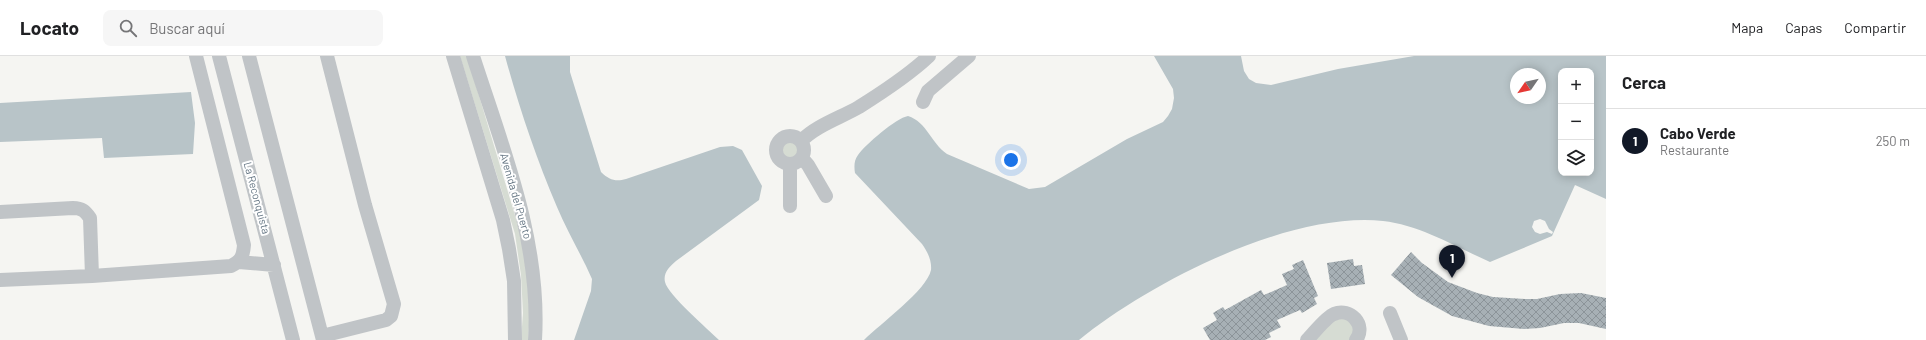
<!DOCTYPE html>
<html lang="es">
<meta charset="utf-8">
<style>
body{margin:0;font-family:Barlow,sans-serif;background:#f6f6f6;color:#202124}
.controls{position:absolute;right:12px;top:12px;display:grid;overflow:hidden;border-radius:8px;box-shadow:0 2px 10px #0003}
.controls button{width:36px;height:36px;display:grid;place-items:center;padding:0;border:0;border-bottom:1px solid #e0e0e0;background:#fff;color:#202124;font:20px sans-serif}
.compass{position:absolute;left:1510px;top:12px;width:36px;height:36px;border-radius:50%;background:#fff;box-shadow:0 2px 10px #0003;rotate:236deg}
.you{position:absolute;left:1011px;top:104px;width:14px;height:14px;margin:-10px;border:3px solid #fff;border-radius:50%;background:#1a73e8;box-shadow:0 0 0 6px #1a73e833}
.badge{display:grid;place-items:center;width:26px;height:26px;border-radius:50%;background:#111827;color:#fff;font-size:13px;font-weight:700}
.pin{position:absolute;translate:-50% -33px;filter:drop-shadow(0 1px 2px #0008)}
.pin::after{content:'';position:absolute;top:21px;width:14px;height:12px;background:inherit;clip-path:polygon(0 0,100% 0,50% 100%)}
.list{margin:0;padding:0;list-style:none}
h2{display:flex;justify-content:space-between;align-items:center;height:52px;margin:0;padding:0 16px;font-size:17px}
h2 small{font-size:13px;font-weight:400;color:#757577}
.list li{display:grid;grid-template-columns:26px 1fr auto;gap:12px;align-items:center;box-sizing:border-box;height:64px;padding:0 16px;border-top:1px solid #e0e0e0}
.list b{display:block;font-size:15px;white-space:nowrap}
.list p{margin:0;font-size:13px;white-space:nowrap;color:#757577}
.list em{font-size:13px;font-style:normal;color:#757577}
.icon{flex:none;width:22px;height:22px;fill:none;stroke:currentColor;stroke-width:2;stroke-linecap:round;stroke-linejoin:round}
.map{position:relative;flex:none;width:1606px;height:284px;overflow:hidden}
header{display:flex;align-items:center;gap:24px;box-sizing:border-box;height:56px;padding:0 20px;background:#fff;border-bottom:1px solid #e0e0e0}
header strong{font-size:19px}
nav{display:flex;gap:22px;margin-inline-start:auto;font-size:14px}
.search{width:280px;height:36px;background:#f6f6f6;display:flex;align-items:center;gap:10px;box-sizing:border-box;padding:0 14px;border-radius:8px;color:#757577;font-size:15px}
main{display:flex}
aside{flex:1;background:#fff}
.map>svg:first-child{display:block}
</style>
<header>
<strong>Locato</strong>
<div class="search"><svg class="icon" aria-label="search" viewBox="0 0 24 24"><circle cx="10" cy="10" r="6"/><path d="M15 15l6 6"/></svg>Buscar aquí</div>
<nav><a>Mapa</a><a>Capas</a><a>Compartir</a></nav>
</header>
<main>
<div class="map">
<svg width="1606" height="284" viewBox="0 0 1606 284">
<defs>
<pattern id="building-cross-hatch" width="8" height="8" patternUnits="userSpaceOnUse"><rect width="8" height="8" fill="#a7b0b5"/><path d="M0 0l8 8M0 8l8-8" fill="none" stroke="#8c9499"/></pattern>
</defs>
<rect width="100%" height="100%" fill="#f5f5f2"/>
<path fill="#d6dcd3" d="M460 0H467L520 176 527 217 530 256 528 284H521L523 257 521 219 515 178Z
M782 94a8 8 0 1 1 16 0a8 8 0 1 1-16 0Z
M1341 259 1357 273 1350 284H1314L1335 261Z"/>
<path fill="#b8c4c8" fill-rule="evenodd" d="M505 0H570V16L601 116C609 124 616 126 626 123L720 91 733 90 742 94 762 130 759 144 676 205C669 211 663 217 665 226 668 239 708 273 719 284H574L591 235 592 223C581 198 567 175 557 151 536 102 519 51 505 0Z
M1154 0H1241L1244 15 1249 23 1256 27 1271 29 1338 13 1414 0H1606V143L1575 129 1552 180 1490 206C1456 191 1420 169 1383 165 1290 155 1150 226 1079 284H864C880 268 927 234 931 214 932 204 927 195 922 188L855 117C854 111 854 104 858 99 865 89 896 62 908 60 927 66 931 87 947 98L1029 133 1045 131 1127 83 1163 66 1168 60 1172 53 1174 42 1173 33ZM1561 15H1591V117H1561ZM1516 18H1540V42H1516Z
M191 36 195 67 193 98 104 102 102 82 0 86V47Z"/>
<path fill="#f5f5f2" d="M1540 163 1545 165 1549 173 1553 176 1552 178 1547 176 1540 178 1535 176 1532 171 1534 165Z"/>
<path fill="url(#building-cross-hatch)" d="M1411 196 1422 207 1448 226 1477 237 1493 241 1525 243H1537L1560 238 1581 237 1606 242V273L1579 267H1564L1540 272 1524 273 1489 270 1452 260 1418 241 1391 219Z
M1353 203 1354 210 1362 209 1365 228 1331 233 1327 207Z
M1303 204 1318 240 1314 242 1317 248 1302 257 1300 254 1277 264 1281 271 1269 277 1271 281 1265 284H1210L1203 272 1217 264 1213 257 1223 251 1225 254 1261 234 1264 239 1287 229 1282 218 1294 213 1292 209Z"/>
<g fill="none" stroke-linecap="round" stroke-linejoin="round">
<path stroke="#c0c4c7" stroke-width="14" d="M219 0 293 284
M249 0 323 284
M453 0 503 164 509 193 514 225 515 284
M473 0C503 93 541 185 535 284
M923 46 928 35 969 0
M776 94a14 14 0 1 1 28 0a14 14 0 1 1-28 0Z
M801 85C817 69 840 62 859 51 883 36 909 19 929 0
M802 102 808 109 826 140
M790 150V109
M0 156 73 152C82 152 85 155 90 162L92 220
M239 206 274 209
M0 224 92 220 231 210C241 205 243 201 244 189L196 0
M1390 257 1401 284
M322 280 386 264 391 260 394 248 365 149 327 0
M1307 284C1314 277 1326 261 1334 258 1350 251 1367 269 1356 284"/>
</g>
<g text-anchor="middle" stroke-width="4" stroke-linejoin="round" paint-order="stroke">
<g font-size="11" fill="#647583" stroke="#fff">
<text transform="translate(516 140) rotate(74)" y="4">Avenida del Puerto</text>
<text transform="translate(257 142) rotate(75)" y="4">La Reconquista</text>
</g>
</g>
</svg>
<div class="controls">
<button>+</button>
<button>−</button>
<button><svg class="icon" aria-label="layers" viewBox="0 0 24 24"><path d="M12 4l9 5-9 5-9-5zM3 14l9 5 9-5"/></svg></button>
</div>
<svg class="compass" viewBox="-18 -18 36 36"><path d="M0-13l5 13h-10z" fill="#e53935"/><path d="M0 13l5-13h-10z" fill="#757577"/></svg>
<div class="you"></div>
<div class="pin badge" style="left:1452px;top:222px">1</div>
</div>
<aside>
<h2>Cerca<small></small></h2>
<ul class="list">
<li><span class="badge">1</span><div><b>Cabo Verde</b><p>Restaurante</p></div><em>250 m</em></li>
</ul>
</aside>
</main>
